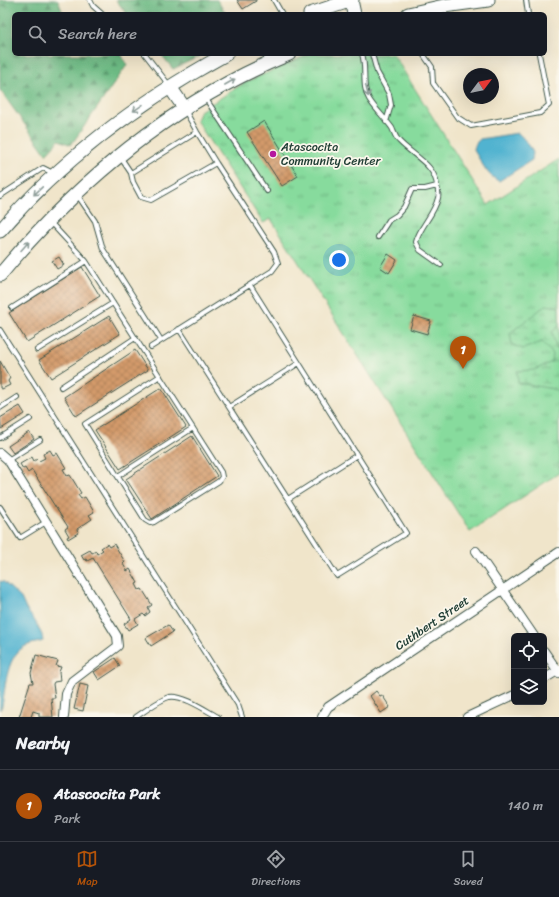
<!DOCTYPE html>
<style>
body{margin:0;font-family:Sriracha,sans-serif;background:#242831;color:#f1f3f6}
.controls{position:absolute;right:12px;bottom:12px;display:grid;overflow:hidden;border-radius:6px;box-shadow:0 4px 16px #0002}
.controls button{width:36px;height:36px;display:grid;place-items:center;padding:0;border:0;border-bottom:1px solid #363941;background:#171b24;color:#f1f3f6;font:20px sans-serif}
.compass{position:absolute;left:463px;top:68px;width:36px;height:36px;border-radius:50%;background:#171b24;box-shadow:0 4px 16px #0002;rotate:58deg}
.you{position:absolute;left:339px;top:260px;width:14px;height:14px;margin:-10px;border:3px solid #fff;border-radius:50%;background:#1a73e8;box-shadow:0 0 0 6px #1a73e833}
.badge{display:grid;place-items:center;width:26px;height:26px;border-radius:50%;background:#b45309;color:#fff;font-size:13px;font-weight:700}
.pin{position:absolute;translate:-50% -33px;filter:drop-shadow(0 1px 2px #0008)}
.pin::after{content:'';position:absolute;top:21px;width:14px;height:12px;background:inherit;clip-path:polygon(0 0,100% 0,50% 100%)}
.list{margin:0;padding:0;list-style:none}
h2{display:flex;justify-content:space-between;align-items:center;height:52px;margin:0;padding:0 16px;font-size:17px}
h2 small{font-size:13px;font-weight:400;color:#9ea1a6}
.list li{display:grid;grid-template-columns:26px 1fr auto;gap:12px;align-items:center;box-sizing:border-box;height:72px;padding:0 16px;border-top:1px solid #363941}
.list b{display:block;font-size:15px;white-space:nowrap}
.list p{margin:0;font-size:13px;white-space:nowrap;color:#9ea1a6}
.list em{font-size:13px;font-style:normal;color:#9ea1a6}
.icon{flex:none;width:22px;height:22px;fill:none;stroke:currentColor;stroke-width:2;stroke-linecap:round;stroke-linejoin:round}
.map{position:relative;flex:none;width:559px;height:717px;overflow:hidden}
.search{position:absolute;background:#171b24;box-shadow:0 4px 16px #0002;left:12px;right:12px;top:12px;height:44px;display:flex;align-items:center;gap:10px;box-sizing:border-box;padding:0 14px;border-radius:6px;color:#9ea1a6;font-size:15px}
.sheet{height:124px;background:#171b24}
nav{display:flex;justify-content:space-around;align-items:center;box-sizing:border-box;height:56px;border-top:1px solid #363941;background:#171b24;font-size:11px;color:#9ea1a6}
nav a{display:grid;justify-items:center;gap:2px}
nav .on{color:#b45309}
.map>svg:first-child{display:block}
</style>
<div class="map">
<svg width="559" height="717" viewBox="0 0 559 717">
<defs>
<pattern id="grass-tufts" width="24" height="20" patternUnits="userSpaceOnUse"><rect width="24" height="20" fill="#87db9d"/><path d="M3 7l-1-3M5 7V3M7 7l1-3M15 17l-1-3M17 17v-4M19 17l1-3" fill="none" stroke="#6eb381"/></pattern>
<pattern id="forest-firs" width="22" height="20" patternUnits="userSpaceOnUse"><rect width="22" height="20" fill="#6dbb84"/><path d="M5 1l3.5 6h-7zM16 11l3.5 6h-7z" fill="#59996d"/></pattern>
<pattern id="wetland-marsh" width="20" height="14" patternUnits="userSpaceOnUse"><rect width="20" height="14" fill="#87db9d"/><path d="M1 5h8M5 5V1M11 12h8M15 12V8" fill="none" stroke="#6eb381"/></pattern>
<pattern id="building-cross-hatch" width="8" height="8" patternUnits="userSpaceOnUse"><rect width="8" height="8" fill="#d39a6b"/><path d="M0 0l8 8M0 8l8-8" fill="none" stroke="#ab7f59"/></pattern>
</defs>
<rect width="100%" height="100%" fill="#fbf7ec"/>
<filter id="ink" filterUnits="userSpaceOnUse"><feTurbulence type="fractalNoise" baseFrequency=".025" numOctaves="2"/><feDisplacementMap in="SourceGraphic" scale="8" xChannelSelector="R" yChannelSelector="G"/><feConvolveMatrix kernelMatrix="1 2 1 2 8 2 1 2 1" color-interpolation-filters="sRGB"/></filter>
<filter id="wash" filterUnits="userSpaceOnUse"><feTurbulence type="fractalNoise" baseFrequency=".012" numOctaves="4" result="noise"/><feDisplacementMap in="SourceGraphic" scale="16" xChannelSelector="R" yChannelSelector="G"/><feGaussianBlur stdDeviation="0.9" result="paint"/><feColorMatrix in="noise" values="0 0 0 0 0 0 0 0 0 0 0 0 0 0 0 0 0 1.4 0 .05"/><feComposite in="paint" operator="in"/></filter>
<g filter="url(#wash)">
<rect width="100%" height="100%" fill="#f0e5ca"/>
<path fill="url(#grass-tufts)" stroke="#538c68" d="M310 54H393L488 205 559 159V473L470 532 271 219 263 223 196 120 200 111 244 83Z"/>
<path fill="url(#forest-firs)" stroke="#467c5c" d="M0 0H58L63 14H14V54H121L127 65 71 145 59 140 46 154 0 90Z
M116 0H217L226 14H127Z
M161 54H204L173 69Z"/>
<path fill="url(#wetland-marsh)" stroke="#538c68" d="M546 305 559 307V326L552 332 556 347 559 348V392L554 389 518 383 517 371 534 370 552 362 553 354 542 342 523 349 512 345 510 333Z"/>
<path fill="#51b3d0" stroke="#387882" d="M518 133C522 136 532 148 533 153 533 155 532 158 532 160L499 181C488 177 482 163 475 152L474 149 476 143 480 139Z
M0 581 4 582 21 598 26 609 35 621 42 635 43 641C38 643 33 643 28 645 6 653 6 686 2 706L0 710Z"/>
<g id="blocks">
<path fill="url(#building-cross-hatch)" d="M237 0H256V1L243 9Z
M264 121 298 176 282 186 247 132Z
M388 254 397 260 389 273 380 267Z
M59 257 64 265 57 269 52 261Z
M82 267 100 296 27 342 9 313Z
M109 316 120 334 51 378 39 360Z
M414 316 431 321 427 334 410 329Z
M135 350 148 370 76 416 64 397Z
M0 361 10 378 8 381 10 385 2 389 0 388Z
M161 388 186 427 120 469 95 430Z
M20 406 25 414 1 429 0 418Z
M29 432 34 439 13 453 8 446Z
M192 436 217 476 152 519 126 479Z
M50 450 53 455 57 453 66 468 63 469 67 476 70 475 81 493 78 495 81 499 85 497 94 512 89 515 92 519 77 529 78 533 68 539 67 537 69 536 65 529 68 527 32 470 28 473 25 468 23 469 20 464 32 457 34 461 37 459 39 461 45 458 43 454Z
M107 544 109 547 114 544 125 562 123 564 127 571 130 569 138 583 136 584 139 590 142 589 152 605 148 608 150 612 145 616 143 614 135 619 138 624 128 630 124 624 131 619 93 558 87 561 86 559 84 560 81 555 90 550 92 553 96 551 97 554 103 550 101 548Z
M168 625 173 632 151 646 146 638Z
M36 655 58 661 56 666 61 667 59 672 60 681 54 682 53 684 55 698H51L53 717H39V713L33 711 31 717H19L30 683H33L31 673Z
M115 658 120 666 99 680 94 672Z
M80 684 88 686 83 711 74 709Z
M376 691 380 696 382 695 390 707 381 713 370 696Z"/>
</g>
</g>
<g filter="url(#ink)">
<use href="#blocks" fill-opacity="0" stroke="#3e564a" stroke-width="1"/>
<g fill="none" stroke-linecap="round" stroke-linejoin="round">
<defs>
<path id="lane" d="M90 0 93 6 102 14
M274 0 282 14
M526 0 528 14
M145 54 169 85
M362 54C367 68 361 86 369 99 375 109 385 118 392 128 394 132 395 137 399 141 413 156 435 164 437 186 438 190 439 195 438 198 434 215 420 226 416 242L420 250 441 265
M372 54 377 72 389 94 391 105 386 122
M423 54 432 67 433 83 457 117 471 126 540 113 549 105 539 54
M206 99 267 191
M121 158 131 173 133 182 141 197 151 200 216 163 197 132 186 112
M131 173 197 132
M0 196 43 168 53 173
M78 196 95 221 103 249 161 340
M50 222 86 261 221 472 222 477 219 481 154 522 150 523 145 520 85 424 160 376
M378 237 389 220 397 215 404 207 412 189H425L437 186
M12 308 86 261
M179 329 337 576 406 533 250 285
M0 330 210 661 238 705 242 717
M151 347 272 271 278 263 274 252 216 163
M37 350 113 303
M61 387 135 338
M229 407 299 363
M0 408 17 397
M0 438 30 419
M8 460 40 440
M118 476 193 428
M288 499 357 455
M0 507 20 538 46 522
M136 717C145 711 159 700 169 697 182 694 207 711 218 717"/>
<path id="street" d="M0 453 8 460 117 636 118 646 72 681 66 694 64 717
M476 551 534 636
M544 651 559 673
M544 679 559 670
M322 717 328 707 559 552
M467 717 514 695"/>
<path id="primary" d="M351 0 354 14
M310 14 352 0
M408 14 444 6 488 0
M170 87 185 109
M0 231C63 158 142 100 226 54
M0 275C78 181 175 101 289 54"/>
</defs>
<use href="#lane" stroke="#3e564a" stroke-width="6"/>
<use href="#street" stroke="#3e564a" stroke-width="10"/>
<use href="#primary" stroke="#3e564a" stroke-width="15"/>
<use href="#lane" stroke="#fff" stroke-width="4"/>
<use href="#street" stroke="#fff" stroke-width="8"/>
<use href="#primary" stroke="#fff" stroke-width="13"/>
</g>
<defs><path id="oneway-shaft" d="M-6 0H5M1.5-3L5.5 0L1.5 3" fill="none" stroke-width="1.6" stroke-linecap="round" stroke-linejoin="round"/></defs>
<g stroke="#8f9e9a">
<use href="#oneway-shaft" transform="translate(230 82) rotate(-30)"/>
<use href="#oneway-shaft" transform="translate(367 91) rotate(76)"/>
<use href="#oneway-shaft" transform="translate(138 108) rotate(146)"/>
<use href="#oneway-shaft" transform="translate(38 191) rotate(136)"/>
<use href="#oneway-shaft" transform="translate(25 246) rotate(-48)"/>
</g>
</g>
<circle fill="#b5179e" stroke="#fbf7ec" stroke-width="1.5" cx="273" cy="154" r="4"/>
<g text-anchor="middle" stroke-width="3.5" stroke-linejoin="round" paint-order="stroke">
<g font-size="12" fill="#1f3d34" stroke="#fbf7ec" text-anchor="start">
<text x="281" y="151">Atascocita<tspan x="281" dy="14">Community Center</tspan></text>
</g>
<g font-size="12" fill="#1f3d34" stroke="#fbf7ec">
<text transform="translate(432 623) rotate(-34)" y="4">Cuthbert Street</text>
</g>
</g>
</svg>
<div class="controls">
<button><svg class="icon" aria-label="locate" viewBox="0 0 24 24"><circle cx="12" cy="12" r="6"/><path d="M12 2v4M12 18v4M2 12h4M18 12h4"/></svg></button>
<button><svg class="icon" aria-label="layers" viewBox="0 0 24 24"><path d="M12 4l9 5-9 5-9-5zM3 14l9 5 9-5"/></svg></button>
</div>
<svg class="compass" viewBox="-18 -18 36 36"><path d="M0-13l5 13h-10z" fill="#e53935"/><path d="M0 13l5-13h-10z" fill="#9ea1a6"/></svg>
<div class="you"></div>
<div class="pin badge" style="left:463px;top:369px">1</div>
<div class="search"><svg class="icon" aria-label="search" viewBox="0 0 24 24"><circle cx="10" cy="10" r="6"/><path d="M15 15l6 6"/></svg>Search here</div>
</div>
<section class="sheet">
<h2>Nearby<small></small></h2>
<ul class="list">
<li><span class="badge">1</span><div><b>Atascocita Park</b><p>Park</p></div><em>140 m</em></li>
</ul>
</section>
<nav>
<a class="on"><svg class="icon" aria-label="map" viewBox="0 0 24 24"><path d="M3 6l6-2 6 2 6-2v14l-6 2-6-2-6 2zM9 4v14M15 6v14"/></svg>Map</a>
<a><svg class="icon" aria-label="directions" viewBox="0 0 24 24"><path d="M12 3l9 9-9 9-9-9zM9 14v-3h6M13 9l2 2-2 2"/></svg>Directions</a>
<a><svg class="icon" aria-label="saved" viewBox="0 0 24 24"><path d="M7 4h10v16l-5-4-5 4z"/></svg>Saved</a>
</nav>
